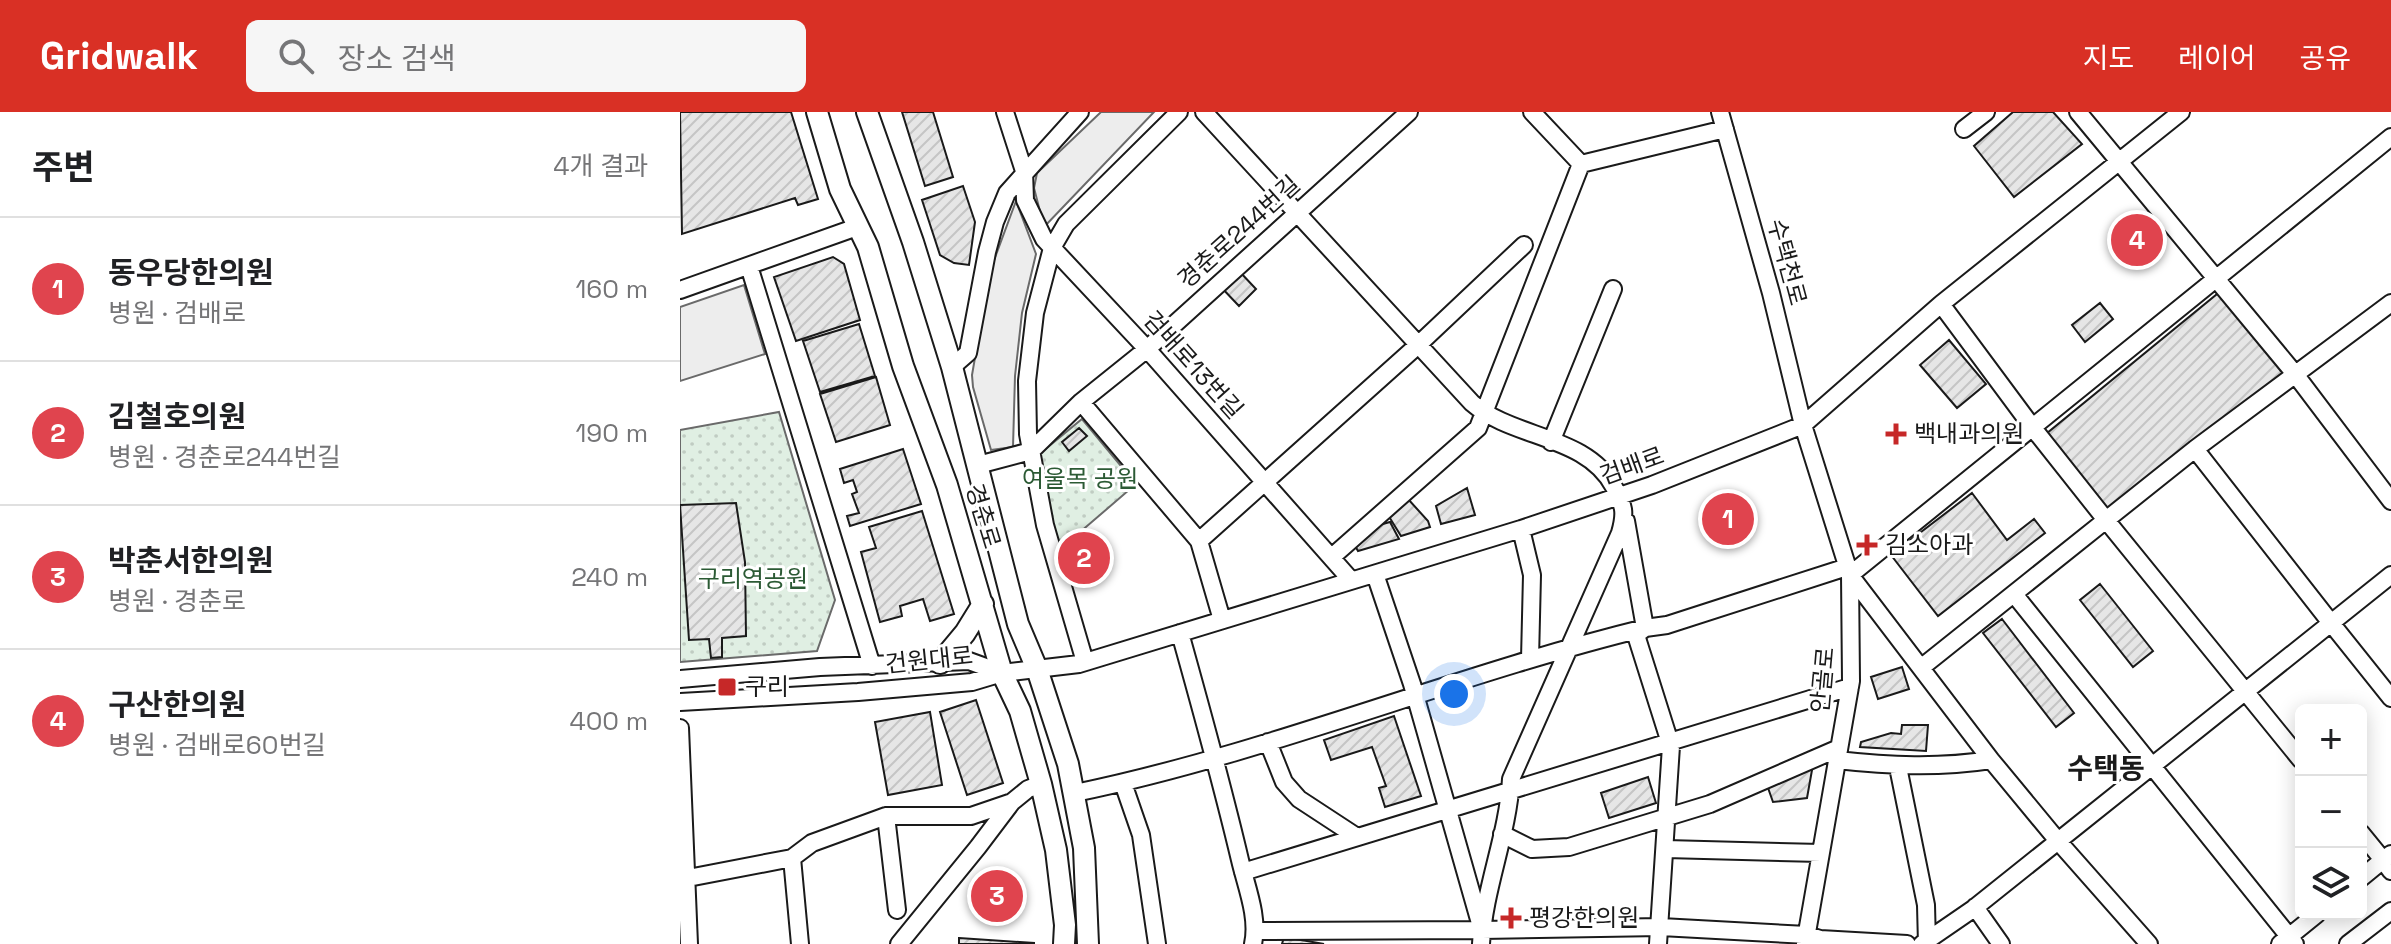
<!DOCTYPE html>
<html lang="ko">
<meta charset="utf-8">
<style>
body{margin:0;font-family:"Space Grotesk","Noto Sans KR",sans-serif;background:#f6f6f6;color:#202124}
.controls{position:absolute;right:24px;bottom:24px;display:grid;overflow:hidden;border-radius:12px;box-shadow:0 4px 20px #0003}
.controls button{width:72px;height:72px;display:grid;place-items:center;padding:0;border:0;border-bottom:2px solid #e0e0e0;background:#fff;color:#202124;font:40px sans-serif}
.you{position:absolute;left:774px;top:582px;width:28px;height:28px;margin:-20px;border:6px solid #fff;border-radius:50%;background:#1a73e8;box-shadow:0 0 0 12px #1a73e833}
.badge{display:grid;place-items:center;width:52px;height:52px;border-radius:50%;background:#d93025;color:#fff;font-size:26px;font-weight:700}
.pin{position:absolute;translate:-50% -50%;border:4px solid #fff;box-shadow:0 2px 8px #0006}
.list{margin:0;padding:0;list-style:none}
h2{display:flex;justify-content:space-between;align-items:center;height:104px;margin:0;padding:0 32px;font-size:34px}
h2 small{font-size:26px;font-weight:400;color:#757577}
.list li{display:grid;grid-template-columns:52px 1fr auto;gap:24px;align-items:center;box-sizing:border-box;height:144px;padding:0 32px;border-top:2px solid #e0e0e0}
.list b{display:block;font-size:30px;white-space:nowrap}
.list p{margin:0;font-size:26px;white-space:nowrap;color:#757577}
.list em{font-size:26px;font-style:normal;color:#757577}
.icon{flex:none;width:44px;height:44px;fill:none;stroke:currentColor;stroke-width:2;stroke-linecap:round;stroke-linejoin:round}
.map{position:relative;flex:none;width:1711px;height:832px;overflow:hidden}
header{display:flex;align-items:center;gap:48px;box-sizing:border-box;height:112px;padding:0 40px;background:#d93025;color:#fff}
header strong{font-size:38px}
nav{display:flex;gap:44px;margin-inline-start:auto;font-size:28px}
.search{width:560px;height:72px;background:#f6f6f6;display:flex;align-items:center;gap:20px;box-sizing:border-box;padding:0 28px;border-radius:12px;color:#757577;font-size:30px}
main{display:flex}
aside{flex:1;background:#fff}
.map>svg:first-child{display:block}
</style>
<header>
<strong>Gridwalk</strong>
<div class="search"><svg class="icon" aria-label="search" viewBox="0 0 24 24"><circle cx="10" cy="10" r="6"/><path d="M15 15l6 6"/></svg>장소 검색</div>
<nav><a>지도</a><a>레이어</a><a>공유</a></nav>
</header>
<main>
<aside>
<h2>주변<small>4개 결과</small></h2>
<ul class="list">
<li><span class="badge" style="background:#e0444e">1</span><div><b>동우당한의원</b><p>병원 · 검배로</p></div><em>160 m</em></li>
<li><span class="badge" style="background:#e0444e">2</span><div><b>김철호의원</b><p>병원 · 경춘로244번길</p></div><em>190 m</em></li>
<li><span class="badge" style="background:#e0444e">3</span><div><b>박춘서한의원</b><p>병원 · 경춘로</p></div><em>240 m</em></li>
<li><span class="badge" style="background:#e0444e">4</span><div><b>구산한의원</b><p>병원 · 검배로60번길</p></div><em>400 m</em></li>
</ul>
</aside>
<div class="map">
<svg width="1711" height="832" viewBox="0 0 1711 832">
<defs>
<pattern id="green-dots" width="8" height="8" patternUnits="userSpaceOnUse" patternTransform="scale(2)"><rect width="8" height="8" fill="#e0efe3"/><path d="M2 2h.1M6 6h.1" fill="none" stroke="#c0ccc2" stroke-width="1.8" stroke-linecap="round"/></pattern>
<pattern id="building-hatch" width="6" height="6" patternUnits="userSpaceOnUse" patternTransform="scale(2)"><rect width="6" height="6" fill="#e6e6e6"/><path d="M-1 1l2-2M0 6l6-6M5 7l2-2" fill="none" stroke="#c5c5c5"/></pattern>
</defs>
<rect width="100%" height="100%" fill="#fff"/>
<path fill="url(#green-dots)" stroke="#6a6a6a" stroke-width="2" d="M99 300 155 488 137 539 0 550V318Z
M402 307 456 372 378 439 357 344Z"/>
<path fill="#ededed" stroke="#6a6a6a" stroke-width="2" d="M421 0H474L364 115 354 76 357 61Z
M336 89 356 142 342 201 335 264 333 335 311 338 293 275 292 263 310 159Z
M64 173 85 242 0 269V195Z"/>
<path fill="url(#building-hatch)" stroke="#1a1a1a" stroke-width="2" d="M0 0H111L138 87 118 93 115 86 2 122Z
M222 0H253L273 65 245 74Z
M1333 0H1373L1402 32 1334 85 1294 34Z
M283 74 295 110 289 153 274 151 260 143 242 88Z
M153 145 164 152 180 208 116 229 94 165Z
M559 159 576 177 559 194 540 174Z
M1542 178 1607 260 1426 399 1366 322Z
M1420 191 1433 207 1405 230 1392 213Z
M179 212 195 264 140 280 123 229Z
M1269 228 1306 272 1277 296 1240 253Z
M196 265 210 313 156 330 140 282Z
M399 316 407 324 389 339 382 330Z
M223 337 241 392 170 414 167 404 179 401 172 382 177 380 173 368 164 371 160 357Z
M787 376 795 403 761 412 756 394Z
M1292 381 1327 428 1354 407 1365 421 1258 504 1211 443Z
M728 387 748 409 750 415 721 424 708 403Z
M56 391 65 450 66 524 42 526V545L31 546 29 527 9 528 0 393Z
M242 399 274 502 250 509 243 487 220 494 222 504 200 510 181 440 196 436 189 415Z
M710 410 719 427 678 439 674 432 692 415Z
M1420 472 1473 539 1453 555 1400 488Z
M1322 507 1394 601 1376 615 1303 521Z
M1222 555 1229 577 1198 587 1191 565Z
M296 588 323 671 287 683 260 600Z
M250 600 262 673 208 683 195 610Z
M714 604 741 684 705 695 699 676 706 674 692 635 651 648 644 628Z
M1222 613H1248L1246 639 1180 635 1181 630 1211 621 1221 622Z
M1130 653 1132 658 1127 686 1093 690 1087 673Z
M968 665 976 691 929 706 921 681Z
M604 825 644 832H602Z
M279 826 354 831V832H279Z"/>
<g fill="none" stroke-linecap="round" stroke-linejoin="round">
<defs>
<path id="minor" d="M325 0 344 59 345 88 364 127 467 237 671 468
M524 0 792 291C833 327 907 323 934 375 944 394 946 400 940 421L831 667C828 723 804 776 801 832
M852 0 901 52 1045 17
M1040 0 1091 181 1123 313 1170 463 1171 569 1125 832
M1398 0 1615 262 1711 389
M1284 17 1306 0
M69 154 192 554
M0 178 177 115
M272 255 288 241 307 140 315 110 327 81 400 0
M401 290 519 429 542 508
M871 330 933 177
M1515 337 1651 511 1711 463
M298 353 351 339 401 290 467 237 729 0
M841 417 852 463 850 547
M519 429 738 233 844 133
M653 444 798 316 901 52
M1334 482 1615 832
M500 521C521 596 542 672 560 748 566 774 579 805 573 832
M405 550 365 413 348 322 347 269 355 201 372 136 386 112 499 0
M1242 555 1426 408 1353 316 1261 192
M0 567 140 555 289 549 322 561
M0 590 178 580 292 570 322 561 399 552 841 417 972 373 1123 313 1261 192 1501 0
M0 616 9 832
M588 630 604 670 619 687 677 725
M1157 648C1210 654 1259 656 1311 648
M1621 648 1426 408 1515 337 1711 191
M1218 655 1246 793 1247 832
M443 671 461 723 477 832
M395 681C589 641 773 563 965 516L946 409
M206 704 217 798
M1681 721 1703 748 1711 742
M822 722 852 737 889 735 1030 692 1159 636
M986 737 1141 741
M112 746 120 832
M563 760 1170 575
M8 766 112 746 132 731 206 704H291L332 690
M1681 766 1703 748 1711 759
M1295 795 1321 832
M802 818 981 815 1127 823 1140 827 1227 832
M576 819 802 818 732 572 695 462
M219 832 298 735 332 690 348 677 361 672
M978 832 991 634 956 523 965 516 987 513 1167 455
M1242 832 1293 797 1651 511 1711 586
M1469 832 1378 729 1311 648 1170 463 1711 25
M1600 832 1637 802
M1668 832 1711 799"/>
<path id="major" d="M137 0 160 77 188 135 223 254 267 373 322 561 340 599 361 672 376 738 385 813 384 832
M187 0 233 130 272 255 338 512 357 557 388 652 404 736 408 832
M260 551 285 521 303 492"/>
</defs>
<use href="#minor" stroke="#1a1a1a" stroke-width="20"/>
<use href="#major" stroke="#1a1a1a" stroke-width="24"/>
<use href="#minor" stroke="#fff" stroke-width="16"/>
<use href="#major" stroke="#fff" stroke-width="20"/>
</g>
<g fill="#c62828" stroke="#fff" stroke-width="3">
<path d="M1212 310h8v8h8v8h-8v8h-8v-8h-8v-8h8z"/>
<path d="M1183 421h8v8h8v8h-8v8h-8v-8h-8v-8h8z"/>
<rect x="37" y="565" width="20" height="20" rx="4"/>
<path d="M827 794h8v8h8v8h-8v8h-8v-8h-8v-8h8z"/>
</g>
<g text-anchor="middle" stroke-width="6" stroke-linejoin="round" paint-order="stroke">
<g font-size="24" fill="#1a1a1a" stroke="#fff">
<text transform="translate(559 120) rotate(-42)" y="8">경춘로244번길</text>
<text transform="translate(1107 150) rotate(75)" y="8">수택천로</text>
<text transform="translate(513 253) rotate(48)" y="8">검배로13번길</text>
<text transform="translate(952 354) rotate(-20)" y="8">검배로</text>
<text transform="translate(303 404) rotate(73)" y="8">경춘로</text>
<text transform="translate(249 548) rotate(-6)" y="8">건원대로</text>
<text transform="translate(1143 568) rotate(-85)" y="8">안골로</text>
</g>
<g font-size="24" fill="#1a1a1a" stroke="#fff" text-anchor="start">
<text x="1234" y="330">백내과의원</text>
<text x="1205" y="441">김소아과</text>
<text x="65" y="583">구리</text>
<text x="849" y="814">평강한의원</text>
</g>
<g font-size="24" fill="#2b5a34" stroke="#fff">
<text x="400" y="375">여울목 공원</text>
<text x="73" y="475">구리역공원</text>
</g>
<g font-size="28" font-weight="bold" fill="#1a1a1a" stroke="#fff">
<text x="1426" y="666">수택동</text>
</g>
</g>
</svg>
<div class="controls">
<button>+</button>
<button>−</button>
<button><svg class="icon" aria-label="layers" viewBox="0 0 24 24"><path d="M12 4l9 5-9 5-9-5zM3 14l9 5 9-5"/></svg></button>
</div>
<div class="you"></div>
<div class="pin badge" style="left:1048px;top:407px;background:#e0444e">1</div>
<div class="pin badge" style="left:404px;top:446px;background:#e0444e">2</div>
<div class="pin badge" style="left:317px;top:784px;background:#e0444e">3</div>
<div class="pin badge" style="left:1457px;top:128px;background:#e0444e">4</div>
</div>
</main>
